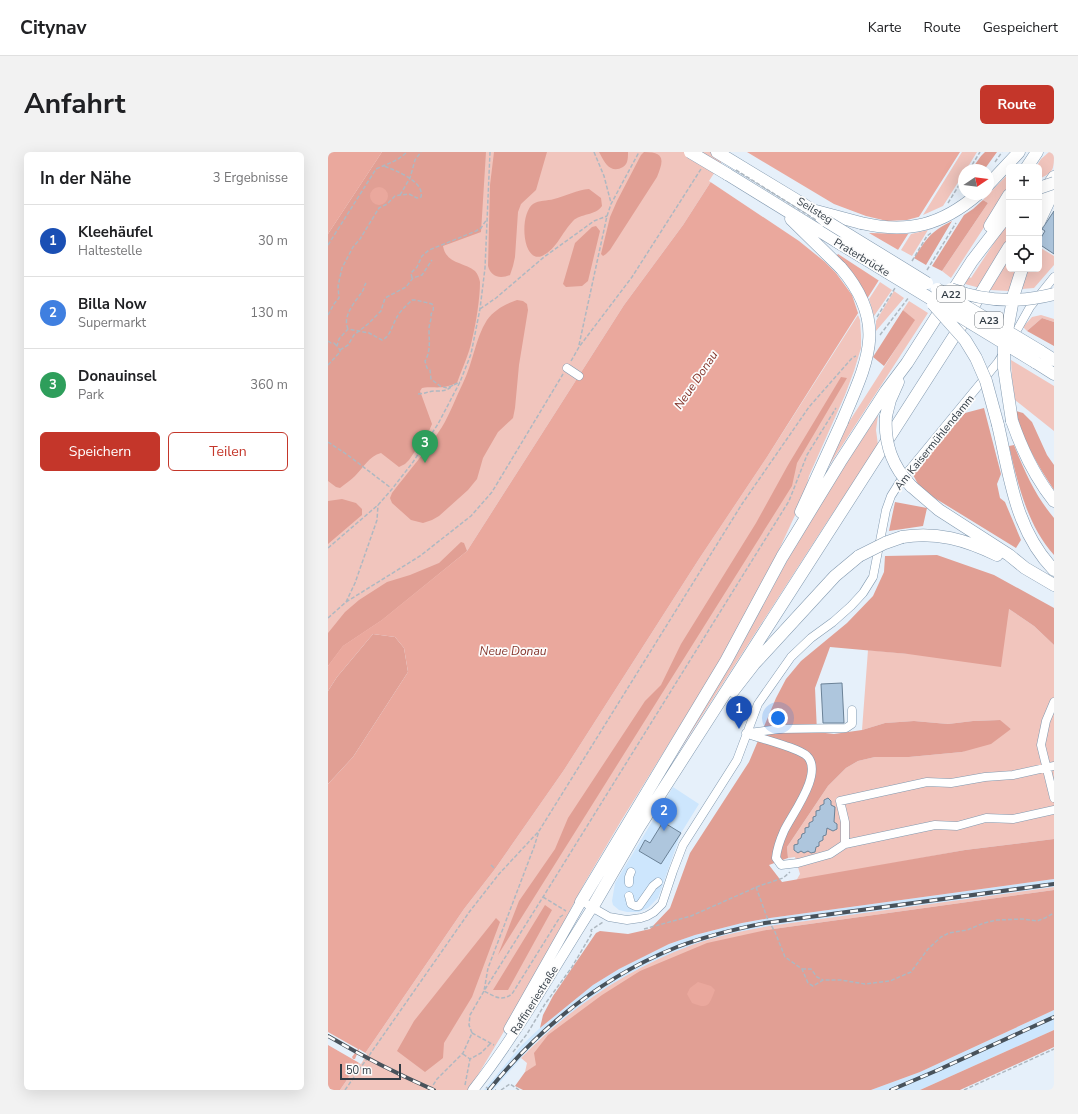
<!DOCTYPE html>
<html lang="de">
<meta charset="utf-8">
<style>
body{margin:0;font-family:"Nunito Sans",sans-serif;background:#f2f2f2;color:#202124}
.controls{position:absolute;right:12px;top:12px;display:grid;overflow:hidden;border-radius:6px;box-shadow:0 4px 16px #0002}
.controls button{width:36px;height:36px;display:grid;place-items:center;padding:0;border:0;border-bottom:1px solid #e0e0e0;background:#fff;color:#202124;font:20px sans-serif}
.compass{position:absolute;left:630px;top:12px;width:36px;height:36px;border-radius:50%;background:#fff;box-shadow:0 4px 16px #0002;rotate:77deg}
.scale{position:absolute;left:12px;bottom:10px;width:61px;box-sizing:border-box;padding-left:4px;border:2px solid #313b44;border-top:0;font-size:11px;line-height:14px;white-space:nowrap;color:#313b44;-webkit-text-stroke:3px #fcfcfc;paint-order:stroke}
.you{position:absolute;left:450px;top:566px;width:14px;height:14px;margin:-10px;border:3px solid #fff;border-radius:50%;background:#1a73e8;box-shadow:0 0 0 6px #1a73e833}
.badge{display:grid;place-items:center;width:26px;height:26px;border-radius:50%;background:#c4362a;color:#fff;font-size:13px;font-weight:700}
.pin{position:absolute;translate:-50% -33px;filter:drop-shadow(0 1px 2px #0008)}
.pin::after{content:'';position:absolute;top:21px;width:14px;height:12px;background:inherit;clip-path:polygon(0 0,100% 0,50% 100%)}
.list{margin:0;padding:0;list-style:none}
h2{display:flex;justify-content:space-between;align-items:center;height:52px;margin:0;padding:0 16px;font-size:17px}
h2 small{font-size:13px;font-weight:400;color:#757577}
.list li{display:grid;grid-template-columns:26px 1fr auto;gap:12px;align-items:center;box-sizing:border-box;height:72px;padding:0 16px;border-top:1px solid #e0e0e0}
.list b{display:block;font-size:15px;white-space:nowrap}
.list p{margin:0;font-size:13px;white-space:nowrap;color:#757577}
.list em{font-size:13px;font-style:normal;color:#757577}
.actions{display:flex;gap:8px;padding:12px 16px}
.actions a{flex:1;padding:9px 0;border:1px solid #c4362a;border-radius:6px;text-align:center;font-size:14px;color:#c4362a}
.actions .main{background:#c4362a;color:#fff}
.icon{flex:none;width:22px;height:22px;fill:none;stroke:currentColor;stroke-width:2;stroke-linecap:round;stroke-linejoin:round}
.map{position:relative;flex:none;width:726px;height:938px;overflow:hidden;border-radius:6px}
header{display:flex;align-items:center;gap:24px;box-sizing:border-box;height:56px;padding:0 20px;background:#fff;border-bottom:1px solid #e0e0e0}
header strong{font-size:19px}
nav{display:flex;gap:22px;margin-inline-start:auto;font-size:14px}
.intro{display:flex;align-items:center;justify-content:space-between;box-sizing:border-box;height:96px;padding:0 24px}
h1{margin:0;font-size:28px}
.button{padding:10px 18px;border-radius:6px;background:#c4362a;color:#fff;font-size:14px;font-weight:700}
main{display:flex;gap:24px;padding:0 24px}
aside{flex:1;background:#fff;border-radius:6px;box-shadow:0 4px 16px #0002}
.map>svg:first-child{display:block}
</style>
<header>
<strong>Citynav</strong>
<nav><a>Karte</a><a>Route</a><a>Gespeichert</a></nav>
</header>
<div class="intro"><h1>Anfahrt</h1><a class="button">Route</a></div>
<main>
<aside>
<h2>In der Nähe<small>3 Ergebnisse</small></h2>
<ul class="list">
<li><span class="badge" style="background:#1a4fb4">1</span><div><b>Kleehäufel</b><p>Haltestelle</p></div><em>30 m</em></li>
<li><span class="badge" style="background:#3f7fe0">2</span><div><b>Billa Now</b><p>Supermarkt</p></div><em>130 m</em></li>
<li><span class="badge" style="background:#2e9e5b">3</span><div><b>Donauinsel</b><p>Park</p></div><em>360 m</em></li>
</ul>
<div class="actions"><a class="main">Speichern</a><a>Teilen</a></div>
</aside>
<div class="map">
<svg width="726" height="938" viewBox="0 0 726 938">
<rect width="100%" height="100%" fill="#e6f0fa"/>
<path fill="#cde6fd" d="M345 635 371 652 353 681 330 746 320 756 311 760H299L291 758 285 753 284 749 287 731Z
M726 727V735L441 774 398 783 330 807 299 823 267 843 219 880 203 895 165 938H156L193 894 212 876 265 833 291 817 341 792 367 783 414 771 442 766Z
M726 858V878L592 938H543L592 920Z"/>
<path fill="#f1c5bd" d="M54 0H402L355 73 296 153 139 399 0 514V82Z
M634 0H649L638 18H636V21L615 54 595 63Z
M721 0H726C726 18 726 20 711 27V15H708L713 7Z
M681 21V37L623 126 614 119 660 51 655 48Z
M681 68V90L652 136 637 132 641 125 643 126Z
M600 78 584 104 573 98 583 82Z
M711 95 726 104V113L706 136 694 137 700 117H711Z
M681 107V117H688L682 139 662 138Z
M552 130 564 138 546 164 541 147Z
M566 139 576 146 548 179V169Z
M581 149 600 161 495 323 512 284 586 168 575 158Z
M530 163 532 168 533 183V196L526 219 517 243 481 324 476 344 442 417 395 504 293 669 256 732 197 844 141 938H12L136 757 167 717 236 618 371 407 439 305Z
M713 163 726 167V170L714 166 699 179 695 175 704 165Z
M683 208 726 234V279L687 248 684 227Z
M550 263 548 278 550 293 497 373 339 618 408 503 482 366Z
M681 457 706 474 726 493V687L637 698 468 729 472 722 467 705 460 706 459 695 500 634 518 616 530 609 547 605H581L634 600 683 577 671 568 645 569 620 572 586 569 557 571 534 578 540 498 580 502Z
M726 735V738L438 778 197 920 199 911 193 906C241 856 299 817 364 793 389 784 415 779 441 774Z"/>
<path fill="#e19f94" d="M54 0H158L153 80 115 94C118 112 136 110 147 119 150 122 151 126 152 130 152 147 148 171 144 188 141 202 134 217 129 231 113 238 109 234 94 236L92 239 104 272 101 279 81 308 77 312 71 315 53 301C41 304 35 316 27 324 23 328 17 332 12 336L8 335 0 329V82Z
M166 0H219L208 38 193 52 190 60 187 105 185 114 182 123C172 127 163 125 160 114L162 33Z
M271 0H300C300 3 300 7 299 10 297 16 288 19 283 16 277 13 274 5 271 0Z
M316 0C337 0 336 8 329 25L282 98 278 102 275 104 273 102 282 65 289 49 313 3Z
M657 0H669L656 18H643L653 4Z
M261 37 273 46 274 54C267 64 253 61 245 69 234 80 229 97 214 104 194 112 191 62 205 52 211 48 219 49 226 47 238 44 249 38 261 37Z
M655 48 660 51 614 119 604 114 636 63 645 57Z
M624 69 598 113 586 106C600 85 602 80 624 69Z
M268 74 272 79 260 129 254 134 238 135 235 132 247 91 264 75Z
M189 148 195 149 199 152 200 158 191 213 187 256 185 266 170 280 159 299 155 306 149 327 140 338 111 364 104 368 95 371 83 368 64 351 62 346 64 341C81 319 99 298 114 275 122 262 128 245 135 231 145 211 147 187 159 168 166 158 177 152 189 148Z
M575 158 587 168 556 214 545 205Z
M714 166 726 170V194L699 179Z
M513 225 519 226 469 311 464 334 170 803 191 749 227 697 240 666 317 549 333 533 353 492 428 371 460 313Z
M656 256 673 322 669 332 672 346 677 350 693 388 688 396 605 345 591 334 584 321 637 261Z
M688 259 695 261 704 270 719 303 726 313V338C710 314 694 287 688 259Z
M686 293C696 318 708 345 726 366V403C699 373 690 332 681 294Z
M14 347 28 351 34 357V363L0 392V349Z
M567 350 599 356 595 374 561 379Z
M133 390 136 391 139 399 54 468 15 494 0 514V481L17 460 31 448 59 430 82 423 111 411Z
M609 403 666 423 726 456V493L706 474 681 457 673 515 580 502 502 495 487 536 489 580 506 582 534 578 557 571 586 569 620 572 645 569 672 568 683 577 663 592 634 600 581 605H547L530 609 518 616 500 634 459 695 460 706 441 713 454 730 637 698 726 687V727L442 766 414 771 367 783 341 792 291 817 265 833 212 876 215 863 225 844 268 781 272 779 300 782 322 777 342 756 362 701 421 610 448 546 458 527 473 509 519 471 545 444 556 420 557 404Z
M45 482 67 485 76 496 80 520 25 605 0 632V539L9 525Z
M726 738V858L592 920 543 938H195L187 934 197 920 208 913 206 901 220 883 274 843 312 819 379 791 438 778Z
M217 753 224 758 180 838H165Z
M168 766 172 770 144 845 116 891 115 906 97 920 69 899 86 869Z
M726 878V895L632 938H592Z"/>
<path fill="#eaa89d" d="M0 0H54L0 82Z
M402 0H632L439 305 371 407 236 618 167 717 136 757 12 938H0V632L25 605 80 520 76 496 67 485 45 482 9 525 0 539V514L15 494 54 468 139 399 296 153 355 73Z
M42 44a9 9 0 1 1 18 0a9 9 0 1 1-18 0Z
M370 830 383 834 387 838C381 853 381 858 364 851L359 842 362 836Z"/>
<path fill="#e6f0fa" d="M400 0H419L506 52 538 64 559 69 579 68 594 64 584 81 578 82 541 81 572 99 553 130 510 102 508 104 540 149 531 164 524 143 508 121 497 110 471 89 381 29Z
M0 880 30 897 24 905 25 907H27L31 897 39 902 33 912 0 893Z"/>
<path fill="#aec6dd" stroke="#6b8297" d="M726 59V102L711 92V89L717 79 714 77Z
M514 531 516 571H495L493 532Z
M500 646 503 649V653L507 655 506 670 509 672V677L505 679 499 676 498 683 495 684V688L491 690V694L488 695 487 700 483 701 480 699 476 701 473 699 470 701 466 698V693L470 692V688L473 686 474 682 477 681V676L481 675V671L485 669V665L488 664V659L492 658V654L496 652V648Z
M335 670 353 681 333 712 311 699 317 688 322 691Z"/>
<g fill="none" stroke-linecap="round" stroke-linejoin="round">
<defs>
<path id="minor" d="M684 187 702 155 726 125
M239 216 251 224
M726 550 718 569 713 593 726 646
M418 581C432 587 469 595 479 604 496 621 464 662 456 679 452 688 449 696 448 706L453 713 470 711 502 702 517 692 607 673 629 674 658 666 685 667 726 658
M421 581 451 577 518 576 524 572V558
M517 692V670L512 649 599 630 623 631 657 625 685 623 726 614
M301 731V725L303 720
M301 744 303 752 307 754H311L325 734 330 730
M260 753 281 765 299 768 313 766 319 764 326 760 334 752 345 719 355 693 409 608 430 552 463 505 483 486 505 470 523 454 535 441 545 425 558 358 563 344 573 328 670 210 675 202"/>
<path id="major" d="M181 877 253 750
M145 938C190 881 225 817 264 756"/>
<path id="highway" d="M389 0 483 57 498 69
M699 15 709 0
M399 22 511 91
M660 33 691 0
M711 47 726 25
M488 59 533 71
M463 67 513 116
M711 70 726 38
M662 74 681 43
M686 142 694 117
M712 199 726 208
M707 210 726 222
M558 264 562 248 570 230
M684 269C694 298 707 325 726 349
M670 273C682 325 687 378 726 418
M583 334 611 358 681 403 697 416 726 433
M473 360 514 270
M574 385C608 379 638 388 669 403
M405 539 426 512 507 424 531 404
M253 750 398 509 454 405 512 310 558 239 579 211 644 109 681 61
M264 756 311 675 641 161 681 95"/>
</defs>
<use href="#minor" stroke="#8299af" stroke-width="9"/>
<use href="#major" stroke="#8299af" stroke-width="11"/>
<use href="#highway" stroke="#8299af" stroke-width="13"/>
<path stroke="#aeb8c1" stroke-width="1.5" stroke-dasharray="4 2" stroke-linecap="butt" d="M266 0 276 24 283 51
M667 10 674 0
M641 18 652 0
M72 43 82 26 87 8 93 0
M620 51 636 25
M0 93 48 17C59 12 70 9 79 0
M584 109 599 84 603 81
M599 118 628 71
M84 126 83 121 89 115 94 104 101 98 148 79 153 76 159 67
M152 157 168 146 216 105 266 69 279 64
M0 163 6 152 11 146 10 134 14 116 25 95 32 87 51 56 59 52 67 44 72 43 81 42 89 46 93 45C97 29 66 18 56 14
M549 165 567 136
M20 177C14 164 27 150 34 140 36 137 36 134 38 131
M552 183 581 145
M0 189 3 191H6L9 194
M251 193 279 64 283 52 311 0
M12 198 20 193 26 183 40 172 53 159 57 146 78 135 85 126 94 123 104 108
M243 209 251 195 304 125 373 17
M0 213 12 200V198L9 194 11 187 20 177 41 181 54 188C63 184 64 173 69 165 71 160 80 152 84 148H88L104 152C106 156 106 158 103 162 104 167 101 172 101 177 101 189 103 199 97 209L99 216 102 218 103 227 112 234 119 236 132 230
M90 242C96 242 101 239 107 239 114 239 120 239 125 233
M0 290 21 304 63 336
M0 396 50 353 64 337 85 310 110 272 132 230 143 202 152 157 157 116 162 0
M18 450 27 431 49 368 50 353
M0 466 18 450 92 404 143 364 164 340 235 222
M163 713 167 717
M428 735 440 768 447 780 457 805 474 817 480 831 485 834 495 828H513L537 832 562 829 583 820 600 797 613 785 621 781 639 778 656 771 669 768 695 767 709 769 717 766 726 761
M215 745 238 759
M235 763 232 765 184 842C173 850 166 844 156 839L160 816 206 695 211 679 414 352 481 255 524 206 528 204
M316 777 363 764 431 734 455 726 462 720
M474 817H483L489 825 495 828
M144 881 166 893
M185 900 199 882 217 852 244 815 264 781 263 778 275 770
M135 902 142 907
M137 933 142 907 153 901 163 891
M158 935 162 938
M17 938 142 759 171 722 210 680
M102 938 109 927 135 901 144 881 141 873 142 863 156 839 215 745 461 349 479 303 508 256
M167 938H168
M173 938 182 932 191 938
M636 938 726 897"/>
<use href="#minor" stroke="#fff" stroke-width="8"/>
<use href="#major" stroke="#fff" stroke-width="10"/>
<use href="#highway" stroke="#fff" stroke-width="12"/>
<defs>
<path id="rail" d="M0 884C34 904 69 922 106 938
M161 938C211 876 274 825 349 795 378 784 407 777 437 771L726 732
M563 938 610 918 726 865"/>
</defs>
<use href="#rail" stroke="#48525b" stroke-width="4"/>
<use href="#rail" stroke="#fcfcfc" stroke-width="2.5" stroke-dasharray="8" stroke-linecap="butt"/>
<defs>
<path id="highway-bridge" d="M362 0 399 22
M711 36 726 31
M498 69 599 131
M533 71C580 82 614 73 650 42
M511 91 707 210
M513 116C561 172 539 210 514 270
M609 137 712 199
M623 137C657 150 691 151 726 142
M605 152 637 188 648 206 658 229 670 273
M558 264C556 292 564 314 583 334
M684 269 676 216V195L686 142
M531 404 557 391 574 385"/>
</defs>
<use href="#highway-bridge" stroke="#8299af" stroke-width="13" stroke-linecap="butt"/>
<path stroke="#aeb8c1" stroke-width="1.5" stroke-dasharray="4 2" stroke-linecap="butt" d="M408 18 488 68"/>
<use href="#highway-bridge" stroke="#fff" stroke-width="12"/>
</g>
<g text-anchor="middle" stroke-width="3.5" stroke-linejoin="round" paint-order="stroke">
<g fill="#fcfcfc" stroke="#6e757b" stroke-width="1">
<rect x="609" y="134" width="28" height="16" rx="3"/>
<rect x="647" y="160" width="28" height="16" rx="3"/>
</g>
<g font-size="10" font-weight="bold" fill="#313b44">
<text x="623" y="146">A22</text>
<text x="661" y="172">A23</text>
</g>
<g font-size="11" fill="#313b44" stroke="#fcfcfc">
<text transform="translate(487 58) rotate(32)" y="4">Seilsteg</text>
<text transform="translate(534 105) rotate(31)" y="4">Praterbrücke</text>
<text transform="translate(606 290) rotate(-51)" y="4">Am Kaisermühlendamm</text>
<text transform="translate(206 848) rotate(-58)" y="4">Raffineriestraße</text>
</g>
<g font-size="12" font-style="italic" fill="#84352b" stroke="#fcfcfc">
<text transform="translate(368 228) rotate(-56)" y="4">Neue Donau</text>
<text x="185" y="503">Neue Donau</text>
</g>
</g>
</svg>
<div class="controls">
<button>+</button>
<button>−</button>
<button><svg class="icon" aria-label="locate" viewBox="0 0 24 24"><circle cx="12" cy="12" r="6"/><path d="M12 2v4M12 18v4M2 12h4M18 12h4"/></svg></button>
</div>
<svg class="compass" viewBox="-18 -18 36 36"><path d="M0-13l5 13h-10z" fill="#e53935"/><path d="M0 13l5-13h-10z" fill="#757577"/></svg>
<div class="scale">50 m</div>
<div class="you"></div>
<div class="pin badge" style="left:411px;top:577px;background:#1a4fb4">1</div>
<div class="pin badge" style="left:336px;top:679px;background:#3f7fe0">2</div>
<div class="pin badge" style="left:97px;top:311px;background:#2e9e5b">3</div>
</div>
</main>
